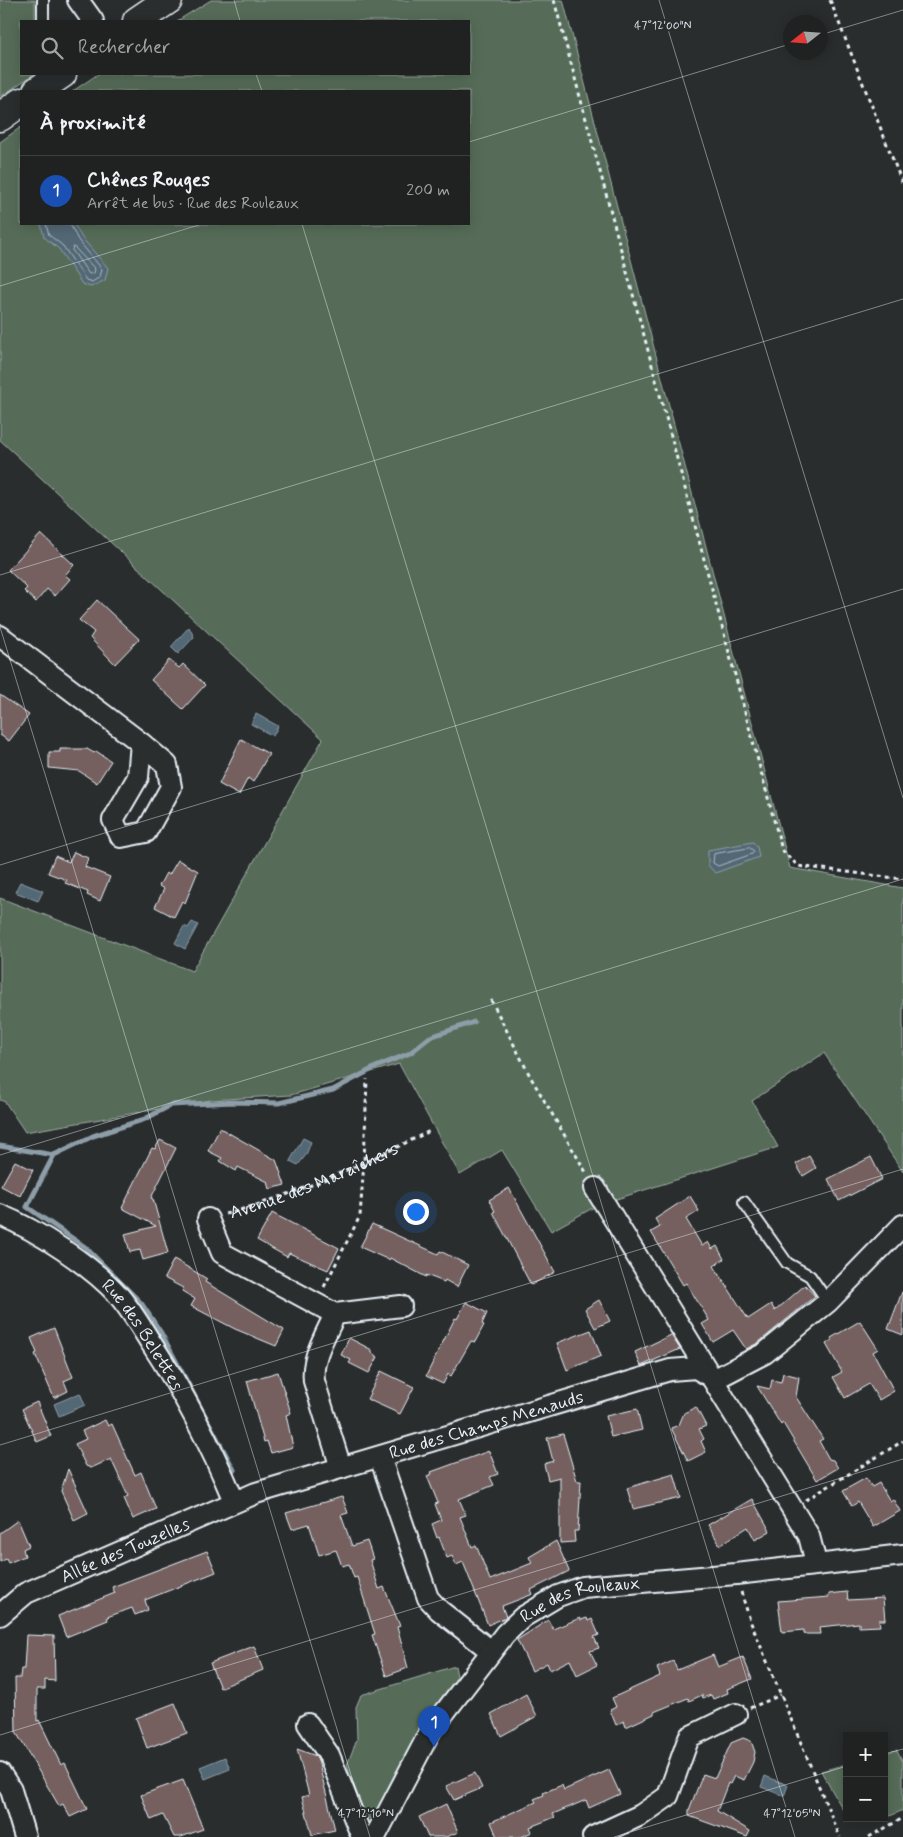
<!DOCTYPE html>
<html lang="fr">
<meta charset="utf-8">
<style>
body{margin:0;font-family:Mynerve,sans-serif;background:#2d2f2f;color:#f1f3f6}
.controls{position:absolute;right:15px;bottom:15px;display:grid;overflow:hidden;border-radius:0px;box-shadow:0 2px 12px #0003}
.controls button{width:45px;height:45px;display:grid;place-items:center;padding:0;border:0;border-bottom:1px solid #3d3f40;background:#202222;color:#f1f3f6;font:25px sans-serif}
.compass{position:absolute;left:783px;top:15px;width:45px;height:45px;border-radius:50%;background:#202222;box-shadow:0 2px 12px #0003;rotate:253deg}
.you{position:absolute;left:415px;top:1211px;width:18px;height:18px;margin:-12px;border:4px solid #fff;border-radius:50%;background:#1a73e8;box-shadow:0 0 0 8px #1a73e833}
.badge{display:grid;place-items:center;width:32px;height:32px;border-radius:50%;background:#8bbbb9;color:#fff;font-size:16px;font-weight:700}
.pin{position:absolute;translate:-50% -41px;filter:drop-shadow(0 1px 2px #0008)}
.pin::after{content:'';position:absolute;top:26px;width:18px;height:15px;background:inherit;clip-path:polygon(0 0,100% 0,50% 100%)}
.list{margin:0;padding:0;list-style:none}
h2{display:flex;justify-content:space-between;align-items:center;height:65px;margin:0;padding:0 20px;font-size:21px}
h2 small{font-size:16px;font-weight:400;color:#a2a4a5}
.list li{display:grid;grid-template-columns:32px 1fr auto;gap:15px;align-items:center;box-sizing:border-box;height:70px;padding:0 20px;border-top:1px solid #3d3f40}
.list b{display:block;font-size:19px;white-space:nowrap}
.list p{margin:0;font-size:16px;white-space:nowrap;color:#a2a4a5}
.list em{font-size:16px;font-style:normal;color:#a2a4a5}
.icon{flex:none;width:28px;height:28px;fill:none;stroke:currentColor;stroke-width:2;stroke-linecap:round;stroke-linejoin:round}
.map{position:relative;flex:none;width:903px;height:1837px;overflow:hidden}
.search{position:absolute;background:#202222;box-shadow:0 2px 12px #0003;left:20px;top:20px;width:450px;height:55px;display:flex;align-items:center;gap:12px;box-sizing:border-box;padding:0 18px;border-radius:0px;color:#a2a4a5;font-size:19px}
.panel{position:absolute;background:#202222;box-shadow:0 2px 12px #0003;left:20px;top:90px;width:450px;height:135px;border-radius:0px}
.map>svg:first-child{display:block}
</style>
<div class="map">
<svg width="903" height="1837" viewBox="0 0 903 1837">
<rect width="100%" height="100%" fill="#2a2d2e"/>
<filter id="ink" filterUnits="userSpaceOnUse"><feTurbulence type="fractalNoise" baseFrequency=".02" numOctaves="2"/><feDisplacementMap in="SourceGraphic" scale="10" xChannelSelector="R" yChannelSelector="G"/><feConvolveMatrix kernelMatrix="1 2 1 2 8 2 1 2 1" color-interpolation-filters="sRGB"/></filter>
<g filter="url(#ink)">
<path fill="#566c58" stroke="#9faea8" d="M0 0H35V21H21V74H34L0 97Z
M211 0H563L790 868 903 888V1172L824 1053 752 1101 778 1147 598 1205 551 1231 502 1150 460 1175 399 1064 291 1095 211 1100 25 1132 5 1102 0 1100V898L192 971 323 739 0 440V142L21 127V224H469V91H73L98 74H469V21H177Z
M455 1666 459 1686 375 1820 365 1817 347 1765 357 1739 356 1707 361 1695Z
M897 1750 903 1762V1810C885 1819 869 1825 850 1818H884V1753Z
M847 1764V1817L821 1771Z"/>
<path fill="#526775" stroke="#8e9ea9" d="M41 224H74L82 238 108 268 105 280 91 287 82 284 59 249 44 237Z
M189 627 194 637 178 654 171 647Z
M256 714 278 726 273 736 251 724Z
M753 842 757 847 759 857 715 873 708 865V850Z
M20 882 43 891 38 901 15 892Z
M192 922 198 925 185 949 175 943 184 926 188 928Z
M303 1138 311 1142 306 1155 298 1165 290 1161 291 1159Z
M80 1393 85 1405 59 1416 54 1404Z
M225 1757 230 1769 205 1779 200 1767Z
M765 1776 788 1785 784 1796 761 1787Z"/>
<g fill="none" stroke-linecap="round" stroke-linejoin="round">
<path stroke="#acbac4" stroke-width="1" d="M46 224 49 235 63 246 86 280 92 282 100 277 102 269 78 240 70 224
M74 247 95 269 94 273 89 274 72 250Z
M750 848 754 851 752 854 718 866 713 863 714 854Z"/>
<path stroke="#8e9ea9" stroke-width="5" d="M0 1146 54 1155 27 1207 85 1247 141 1303 161 1333 234 1470
M54 1155 93 1136 145 1119 171 1105 232 1102 279 1103 333 1090 376 1067 410 1053 430 1037 474 1022"/>
</g>
<path fill="#74615e" stroke="#e8f1f8" d="M41 534 74 565 65 575 70 579 55 596 47 589 36 602 24 591 27 588 8 570Z
M97 600 139 639 115 664 90 638 94 632 79 620Z
M169 660 179 668 183 664 205 685 183 709 151 680Z
M0 695 29 715 9 741 0 735Z
M241 739 269 754 253 782 248 778 239 795 219 784Z
M60 749H87L94 753 96 751 111 761 97 783 79 771 49 768V752H60Z
M74 852 88 858 85 867 110 877 100 901 87 895 88 892 65 883 67 880 48 873 55 856 69 862Z
M178 860 198 871 185 903 182 901 174 917 155 907 164 889 159 886 166 873 169 875Z
M220 1128 276 1160 285 1185 270 1189 268 1182 238 1167 236 1171 220 1161 222 1158 208 1151Z
M160 1140 176 1148 151 1198 153 1199 168 1253 143 1260 140 1250 130 1252 125 1234 156 1226 122 1208 152 1148 155 1149Z
M809 1156 816 1168 803 1176 796 1164Z
M871 1157 882 1179 839 1201 828 1179Z
M15 1161 33 1170 20 1196 1 1186Z
M509 1188 555 1272 531 1285 493 1212 495 1211 489 1200Z
M690 1196 699 1211 686 1219 702 1246 708 1242 712 1249 717 1246 724 1259 714 1266 748 1319 771 1304 775 1311 805 1285 815 1296 758 1343 746 1349 733 1330 713 1342 702 1324 709 1320 686 1283 683 1285 651 1232 660 1227 655 1219Z
M272 1213 339 1248 328 1270 289 1253 287 1257 257 1240Z
M372 1224 438 1254 440 1251 468 1265 457 1287 445 1280 444 1282 426 1275V1277L390 1258 389 1260 360 1247Z
M174 1259 207 1279 205 1282 284 1330 276 1346 235 1329 191 1306 195 1299 182 1291 183 1288 164 1278Z
M902 1292H903V1335L888 1329Z
M599 1300 610 1321 595 1328 585 1309Z
M466 1302 487 1313 482 1324 484 1325 475 1342 471 1341 451 1376 448 1374 443 1384 426 1376 455 1318 457 1319Z
M860 1321 878 1349 873 1352 894 1391 879 1400 869 1384 845 1398 833 1377 842 1372 826 1344 832 1340 831 1338Z
M54 1328 73 1377 64 1381 68 1391 54 1398 35 1354 37 1353 31 1338Z
M591 1330 601 1356 567 1370 557 1343Z
M671 1335 680 1349 641 1366 635 1352Z
M349 1338 372 1350V1353L378 1357 369 1373 349 1363 351 1360 341 1355Z
M381 1371 414 1387 400 1414 367 1399Z
M278 1372 291 1413 286 1415 293 1447 271 1453 267 1441 264 1442 247 1381Z
M783 1373 799 1377 796 1397 823 1439 819 1441 829 1459 833 1460 838 1468 817 1480 783 1423 781 1425 757 1386 770 1389 772 1380 781 1382Z
M37 1402 51 1436 37 1442 22 1409Z
M696 1407 706 1426 699 1429 704 1439 701 1441 706 1452 688 1461 671 1428 679 1425 684 1413Z
M637 1409 642 1430 611 1437 606 1416Z
M105 1420 108 1426 112 1424 135 1475 141 1472 156 1509 133 1519 124 1498 128 1496 111 1459 91 1468 86 1466 75 1444 86 1439 82 1431Z
M563 1434 577 1481H581L578 1531H574L575 1542 560 1543V1477L548 1480 544 1464 553 1461 547 1438Z
M489 1451 498 1474 490 1477 494 1485 459 1499 466 1515 460 1517 472 1547 476 1545 490 1580 532 1563 529 1557 556 1541 569 1571 531 1590 533 1594 502 1606 506 1617 488 1625 463 1562 456 1565 452 1556 447 1558 439 1537 437 1538 432 1524 441 1520 435 1504 438 1503 427 1476 432 1474 431 1472Z
M68 1469 88 1513 74 1520 61 1491Z
M674 1474 681 1498 633 1509 627 1488Z
M866 1478 872 1487 879 1483 890 1501 893 1499 900 1511 873 1527 858 1502 852 1506 843 1491Z
M342 1497 348 1513 341 1515 352 1546 367 1541 373 1559 370 1560 379 1589 384 1587 400 1626 397 1627 408 1668 386 1676 372 1635 375 1634 357 1577 354 1578 349 1564 342 1566 336 1550 319 1555 309 1524 292 1529 286 1513Z
M752 1499 770 1531 755 1540 748 1527 720 1545 708 1525Z
M18 1520 29 1546 23 1549 25 1556 8 1563 6 1559 0 1562V1533Z
M207 1551 216 1572 145 1600 148 1610 135 1615 132 1608 107 1617 108 1620 66 1637 58 1616 115 1593 112 1587Z
M847 1592 848 1600 883 1598 885 1620H879L880 1626 859 1627V1623L819 1627 820 1634H804V1630L782 1632 778 1601 829 1597V1594Z
M580 1618 581 1620 587 1618 588 1621 592 1619 599 1635 594 1637 599 1648 590 1651 597 1665 577 1675 570 1660 550 1670 547 1663 532 1671 517 1640 548 1620 553 1629Z
M26 1635 54 1636 55 1681 45 1680V1689H37V1721L39 1720 61 1765 65 1763 87 1809 70 1817 63 1804 59 1806 16 1732 15 1678H20L21 1669H24Z
M254 1646 263 1670 220 1688 210 1663Z
M713 1655 718 1667 743 1657 752 1679 727 1689 728 1693 713 1699 711 1695 703 1698 702 1695 689 1701 688 1698 654 1712V1714L626 1727 624 1721 616 1725 610 1710 616 1707 612 1698 660 1676 657 1668 673 1661 677 1670Z
M526 1694 537 1716 501 1736 491 1714Z
M175 1703 187 1733 147 1748 136 1718Z
M743 1738 751 1741 755 1752 753 1762 744 1780 734 1776 730 1784 728 1783 717 1811 750 1831 747 1837 689 1816V1810L703 1774 715 1778 731 1743Z
M297 1749 316 1756 318 1760 335 1830 312 1835 302 1797 309 1795Z
M609 1770 620 1794 589 1808 586 1800 553 1814 555 1817 530 1827 532 1832 521 1837H497L491 1822 536 1802 534 1799 544 1795 543 1793 562 1785 564 1790Z
M475 1773 482 1788 454 1800 446 1786Z
M183 1780 203 1829 181 1837H174L163 1815 151 1820 141 1795Z
M446 1804 458 1832 446 1837H428L419 1817Z"/>
<g fill="none" stroke-linecap="round" stroke-linejoin="round">
<defs>
<path id="lane" d="M43 0V21
M744 1202 787 1263 810 1276 828 1302"/>
<g id="street">
<path d="M78 0 93 21"/>
<path d="M0 636 141 743 167 765 171 787 146 832 121 837 113 820 138 777 141 743"/>
<path d="M595 1188 809 1536 816 1563"/>
<path id="s2" d="M0 1215C37 1230 92 1266 119 1296 131 1310 141 1327 151 1343 184 1393 211 1446 234 1501"/>
<path d="M208 1219 222 1253 335 1314"/>
<path d="M715 1379 765 1353 828 1302 903 1225"/>
<path d="M380 1457 428 1598 439 1610 491 1651"/>
<path d="M341 1468 314 1381C311 1357 326 1335 335 1314L401 1306"/>
<path id="s3" d="M0 1615 26 1593 256 1493 670 1370 696 1368 715 1379"/>
<path d="M308 1724 329 1755 362 1837"/>
<path d="M0 1773 11 1790 25 1837"/>
<path id="s4" d="M375 1837 431 1730 505 1634 523 1617 558 1596 583 1587 736 1574 903 1555"/>
<path d="M593 1837 641 1815 668 1796 689 1737 736 1714"/>
</g>
<path id="secondary" d="M137 21 168 0
M37 91 62 74
M0 117 21 102"/>
</defs>
<use href="#lane" stroke="#e8f1f8" stroke-width="14"/>
<use href="#street" stroke="#e8f1f8" stroke-width="24"/>
<use href="#secondary" stroke="#e8f1f8" stroke-width="31"/>
<g stroke="#e8f1f8" stroke-width="3" stroke-dasharray="4 4" stroke-linecap="butt">
<path d="M554 0 782 850 798 866 903 879"/>
<path d="M830 0 903 185"/>
<path d="M491 1000 530 1076 587 1174"/>
<path id="s1" d="M225 1214C297 1195 365 1163 432 1130"/>
<path d="M324 1287 360 1216 364 1163 367 1079"/>
<path d="M806 1500 903 1441"/>
<path d="M741 1592 751 1623 840 1837"/>
<path d="M750 1708 781 1695"/>
<path d="M869 1837 903 1818"/>
</g>
<use href="#lane" stroke="#2a2d2e" stroke-width="10"/>
<use href="#street" stroke="#2a2d2e" stroke-width="20"/>
<use href="#secondary" stroke="#2a2d2e" stroke-width="28"/>
</g>
</g>
<path fill="none" stroke="#e8f1f8" stroke-width="1" stroke-opacity="0.45" d="M234 0 240 21M659 0 903 798M820 35 903 10M256 74 262 91M469 142 790 44M302 224 795 1837M0 286 202 224M0 575 903 299M0 627 370 1837M0 865 903 589M0 1155 903 879M0 1445 903 1169M0 1735 903 1459M884 1754 903 1749M614 1837 847 1766"/>
<g text-anchor="middle" stroke-width="4" stroke-linejoin="round" paint-order="stroke">
<g font-size="18" fill="#e8f1f8" stroke="#2a2d2e">
<text dy="6" stroke="none"><textPath href="#s1" startOffset="95">Avenue des Maraîchers</textPath></text>
<text dy="6" stroke="none"><textPath href="#s2" startOffset="190">Rue des Belettes</textPath></text>
<text dy="6" stroke="none"><textPath href="#s3" startOffset="525">Rue des Champs Menauds</textPath></text>
<text dy="6" stroke="none"><textPath href="#s3" startOffset="142">Allée des Touzelles</textPath></text>
<text dy="6" stroke="none"><textPath href="#s4" startOffset="328">Rue des Rouleaux</textPath></text>
</g>
</g>
<g font-size="12" text-anchor="middle" fill="#e8f1f8" stroke="#2a2d2e" stroke-width="4" stroke-linejoin="round" paint-order="stroke">
<text x="663" y="29">47°12'00"N</text>
<text x="366" y="1817">47°12'10"N</text>
<text x="792" y="1817">47°12'05"N</text>
</g>
</svg>
<div class="controls">
<button>+</button>
<button>−</button>
</div>
<svg class="compass" viewBox="-18 -18 36 36"><path d="M0-13l5 13h-10z" fill="#e53935"/><path d="M0 13l5-13h-10z" fill="#a2a4a5"/></svg>
<div class="you"></div>
<div class="pin badge" style="left:434px;top:1747px;background:#1a4fb4">1</div>
<div class="search"><svg class="icon" aria-label="search" viewBox="0 0 24 24"><circle cx="10" cy="10" r="6"/><path d="M15 15l6 6"/></svg>Rechercher</div>
<section class="panel">
<h2>À proximité<small></small></h2>
<ul class="list">
<li><span class="badge" style="background:#1a4fb4">1</span><div><b>Chênes Rouges</b><p>Arrêt de bus · Rue des Rouleaux</p></div><em>200 m</em></li>
</ul>
</section>
</div>
